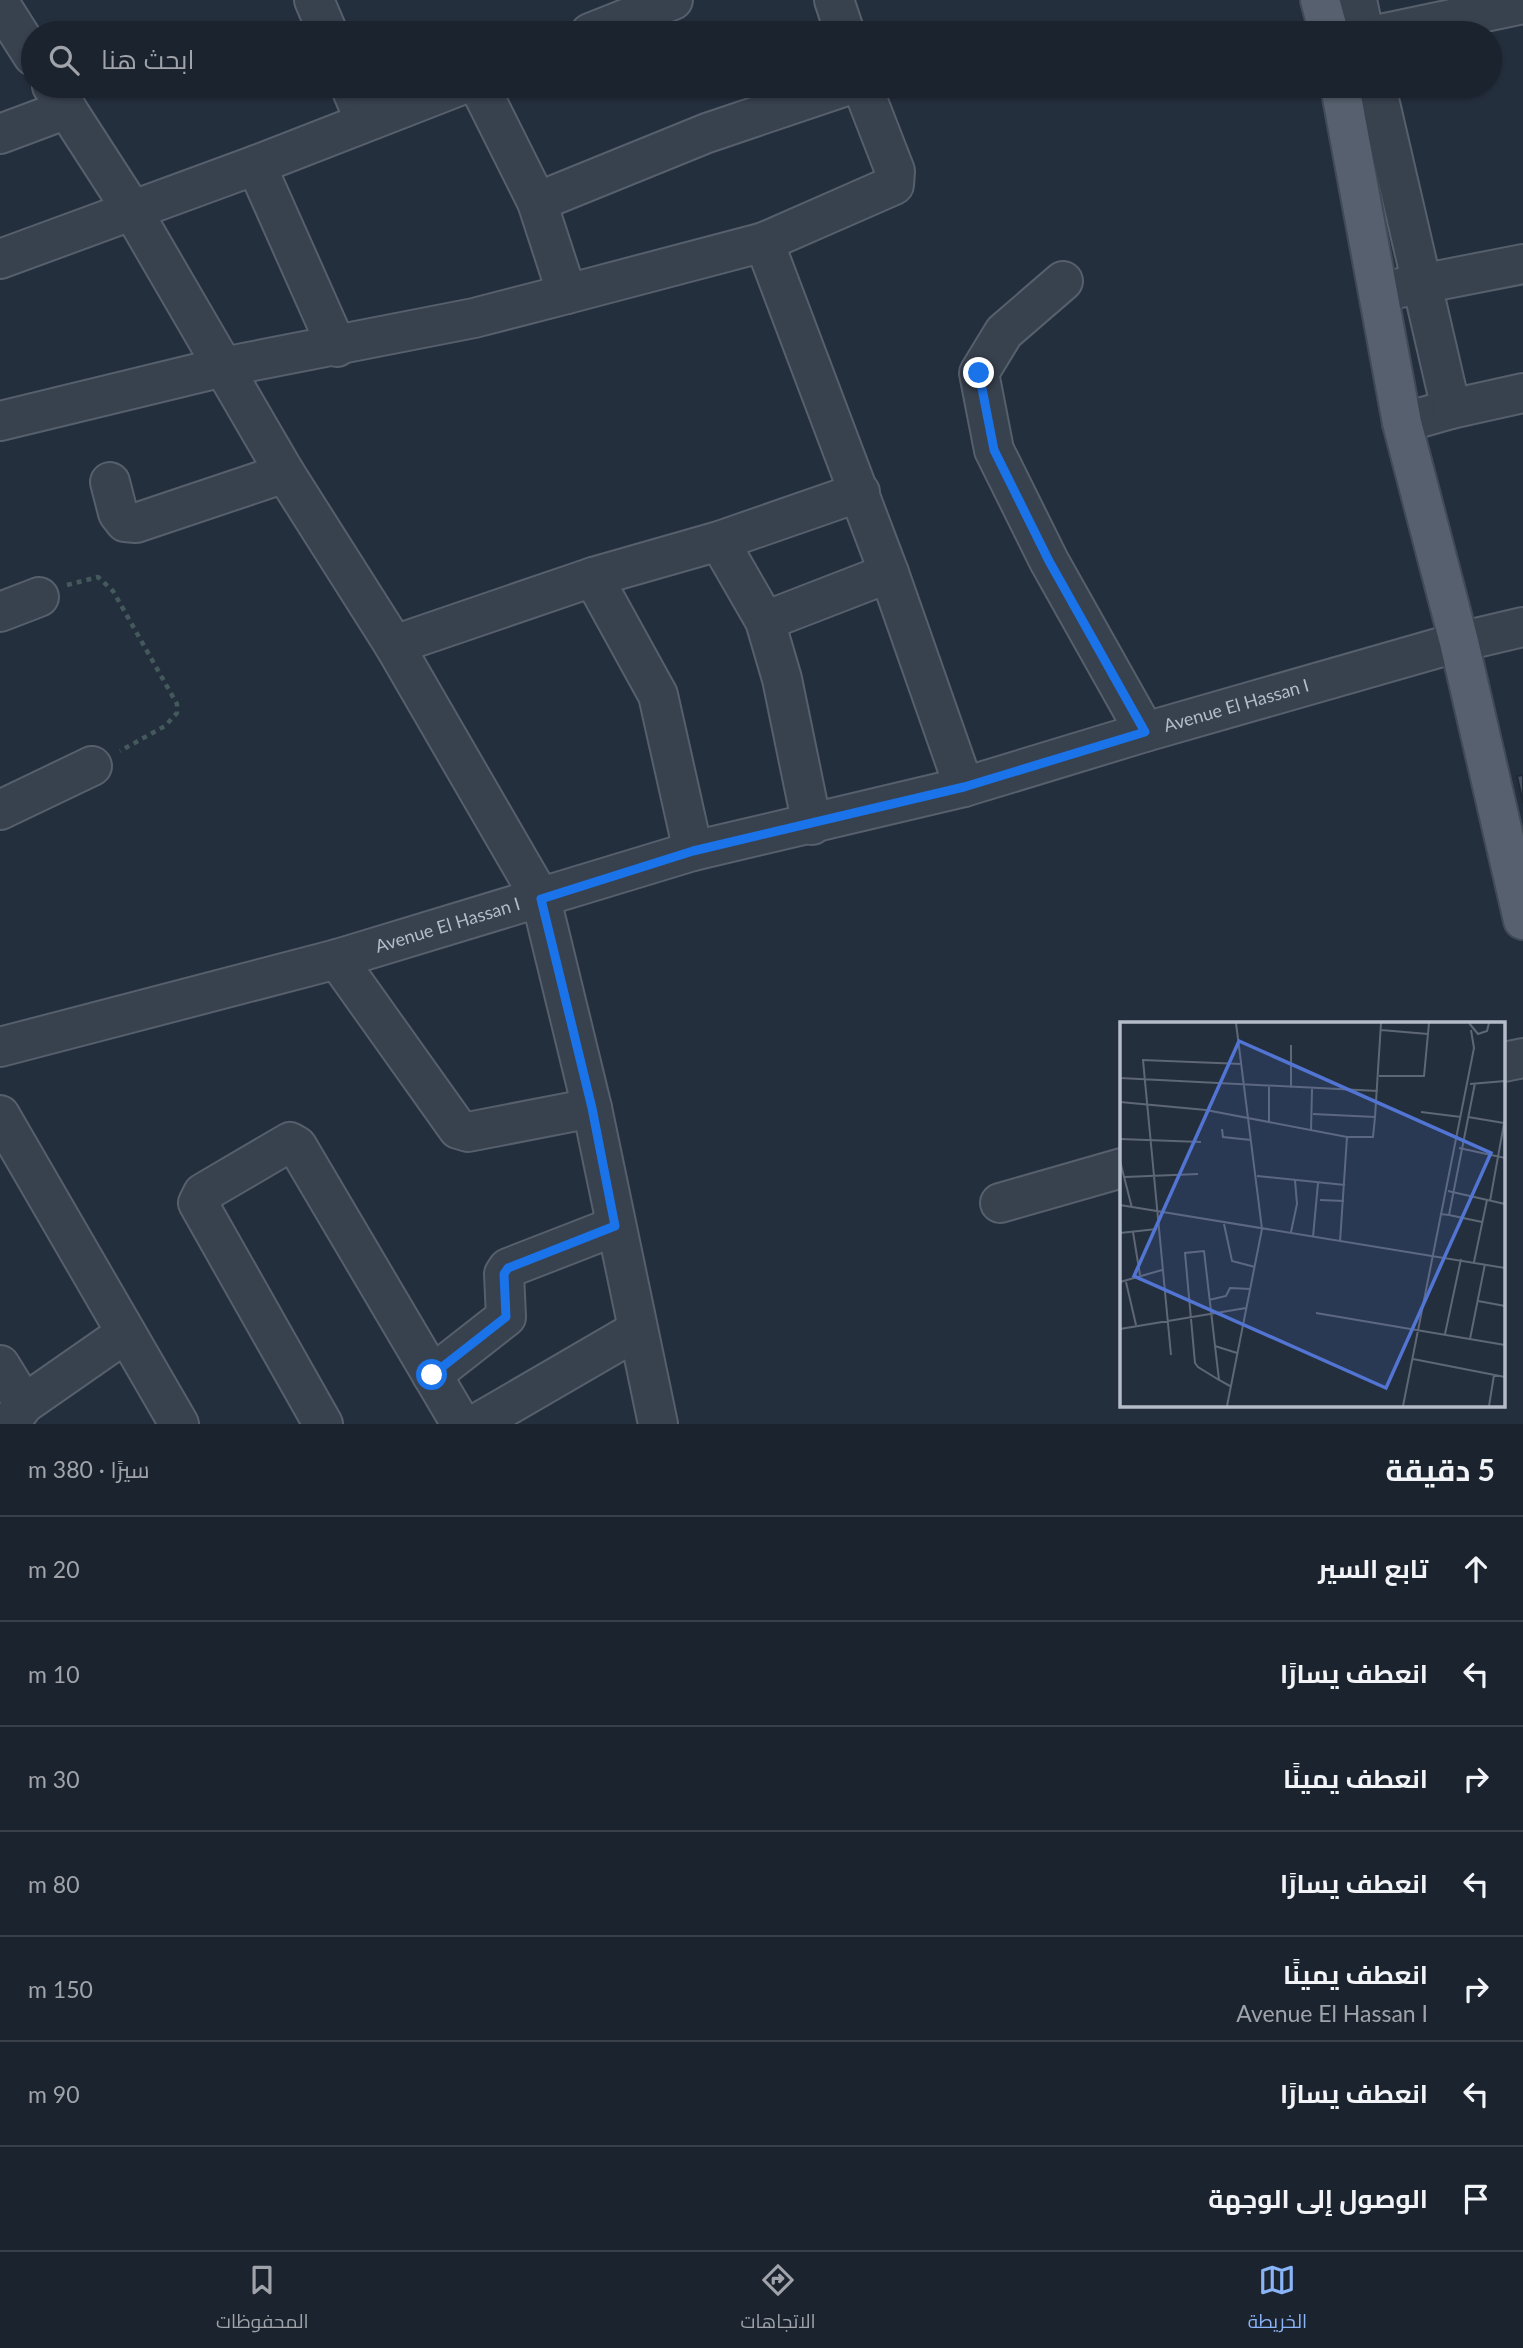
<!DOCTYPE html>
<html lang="ar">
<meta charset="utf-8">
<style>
body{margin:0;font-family:Lato,Cairo,sans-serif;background:#242b36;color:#f1f3f6;direction:rtl}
.stop{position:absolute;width:21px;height:21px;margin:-16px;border:5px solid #1a73e8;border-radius:50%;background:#fff}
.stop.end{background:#1a73e8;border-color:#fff;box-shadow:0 2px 7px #0008}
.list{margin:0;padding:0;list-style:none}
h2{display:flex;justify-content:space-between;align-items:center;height:91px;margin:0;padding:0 28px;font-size:30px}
h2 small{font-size:23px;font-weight:400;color:#a0a4aa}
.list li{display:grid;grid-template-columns:46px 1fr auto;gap:21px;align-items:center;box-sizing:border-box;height:105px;padding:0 28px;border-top:2px solid #39404a}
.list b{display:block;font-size:26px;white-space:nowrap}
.list p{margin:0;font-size:23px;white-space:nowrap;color:#a0a4aa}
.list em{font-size:23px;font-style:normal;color:#a0a4aa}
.icon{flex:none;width:38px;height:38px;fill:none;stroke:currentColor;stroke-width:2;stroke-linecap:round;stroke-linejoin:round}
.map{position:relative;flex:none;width:1523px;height:1424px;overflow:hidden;direction:ltr}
.search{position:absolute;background:#1b232e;box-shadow:0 2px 5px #0004;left:21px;right:21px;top:21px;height:77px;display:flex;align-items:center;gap:18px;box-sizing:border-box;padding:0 24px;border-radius:38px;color:#a0a4aa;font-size:26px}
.sheet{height:826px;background:#1b232e}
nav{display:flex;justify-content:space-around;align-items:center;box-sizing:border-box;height:98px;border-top:2px solid #39404a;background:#1b232e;font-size:19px;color:#a0a4aa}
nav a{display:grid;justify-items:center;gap:4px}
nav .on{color:#8ab4f8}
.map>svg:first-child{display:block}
</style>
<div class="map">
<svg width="1523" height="1424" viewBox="0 0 1523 1424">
<rect width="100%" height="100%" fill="#242f3e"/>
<path fill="#455162" stroke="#1f2835" stroke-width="2" d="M1523 775V803L1517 776Z"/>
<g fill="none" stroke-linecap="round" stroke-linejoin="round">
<defs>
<g id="minor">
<path d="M314 0 328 33"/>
<path d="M834 0 845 33"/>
<path d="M1357 0 1364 33"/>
<path d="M0 4 33 56"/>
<path d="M590 33 673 0"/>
<path d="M1385 33 1523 4"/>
<path d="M52 86 132 210 285 473 394 645 541 899 592 1108 658 1424"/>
<path d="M350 86 365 121"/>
<path d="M479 86 537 202 567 294"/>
<path d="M1376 86 1451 409 1402 423"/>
<path d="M0 134 67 109"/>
<path d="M256 165 337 347"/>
<path d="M537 202 707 133 846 86"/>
<path d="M764 242 889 573 964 787"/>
<path d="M0 259 256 165 459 86"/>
<path d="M1063 281 1004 332 979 373 994 450 1049 561 1145 732"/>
<path d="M1395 289 1523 264"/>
<path d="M1451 409 1523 393"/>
<path d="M0 421 223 367 474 318 567 294 764 242 894 185 895 171 862 86"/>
<path d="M110 482 118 513 125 522 136 523 285 473"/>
<path d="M719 541 765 621 782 679 812 825"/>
<path d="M593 577 658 695 693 851"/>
<path d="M0 612 39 597"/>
<path d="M765 621 889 573"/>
<path d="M394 645 593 577 719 541 860 492"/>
<path d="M0 810 92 766"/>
<path d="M337 959 458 1129 468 1132 592 1108"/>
<path id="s1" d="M0 1047 337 959 693 851 964 787 1145 732 1459 642 1523 627"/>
<path d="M1504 1062 1523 1058"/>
<path d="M0 1115 179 1424"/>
<path d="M1000 1203 1122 1168"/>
<path d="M0 1365 24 1404"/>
<path d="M432 1375 506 1317 504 1274 508 1268 616 1226"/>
<path d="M9 1424 24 1404 126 1333"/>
<path d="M323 1424 198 1203 203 1193 290 1142 297 1146 461 1424"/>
<path d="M476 1424 636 1331"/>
</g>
<path id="major" d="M1320 0 1329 33
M1340 86 1402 423 1459 642 1523 920"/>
</defs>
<use href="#minor" stroke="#565f6c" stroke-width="42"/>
<use href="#major" stroke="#414a57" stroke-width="42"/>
<path stroke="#44595c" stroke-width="4.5" stroke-dasharray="5 5" stroke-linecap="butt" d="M67 585 98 577 113 591 177 704V713L165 726 120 751"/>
<use href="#minor" stroke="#38414e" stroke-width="38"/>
<use href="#major" stroke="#56606e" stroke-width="38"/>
</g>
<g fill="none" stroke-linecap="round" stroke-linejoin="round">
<path stroke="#1a73e8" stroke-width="9" d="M432 1375 506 1317 504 1274 508 1268 615 1226 592 1108 541 899 693 851 964 787 1145 732 1049 561 994 450 979 373"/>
</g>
<g text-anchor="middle" stroke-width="7" stroke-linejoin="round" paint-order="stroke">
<g font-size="18" fill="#b4bcc9" stroke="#1d2633">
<text dy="6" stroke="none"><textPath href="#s1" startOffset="1283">Avenue El Hassan I</textPath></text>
<text dy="6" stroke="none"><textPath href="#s1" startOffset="464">Avenue El Hassan I</textPath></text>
</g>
</g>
<g transform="translate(1120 1022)">
<rect width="385" height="385" fill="#242f3e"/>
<path fill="none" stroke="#5e6776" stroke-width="2" d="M349 1 358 12 367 9 369 1M261 8 308 12M259 54H304L309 1M0 56 258 69M350 62 385 59M149 65V101M171 66V23M0 80 86 88 227 115H253L255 95M301 90 341 95M193 92 255 95 261 1M348 95 384 101M102 107 103 115 131 118M191 109 192 67M0 117 81 120M339 126 385 136M0 139 12 186M137 154 225 163M5 155 78 152M328 169 385 182M200 178 224 179M370 179 385 96M0 183 385 246M320 192 329 193 355 61M329 193 362 200M104 202 112 239 135 245M13 210 20 253M171 210 177 182 175 158M0 211 37 207M193 215 198 161M220 220 227 115M354 240 367 178M0 260 42 248M6 260 16 303M89 278 106 274 110 266 131 267M358 279 385 284M196 291 385 323M0 307 126 286M325 312 341 237M350 317 365 242M95 324 117 331M51 333 23 38 122 42M293 337 385 355M99 358 84 229 65 231 75 341 78 345 99 358 110 364M107 384 142 207 116 1M283 384 354 26 351 8M369 384 374 353"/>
<path fill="#5274d3" fill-opacity="0.15" stroke="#5274d3" stroke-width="3.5" d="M119 19 371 131 266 366 14 254Z"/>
<rect width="385" height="385" fill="none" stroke="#b4bcc9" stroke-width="3.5"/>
</g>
</svg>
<div class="stop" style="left:432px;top:1375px"></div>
<div class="stop end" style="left:979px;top:373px"></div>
<div class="search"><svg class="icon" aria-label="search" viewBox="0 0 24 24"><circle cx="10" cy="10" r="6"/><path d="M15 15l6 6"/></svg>ابحث هنا</div>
</div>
<section class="sheet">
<h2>5 دقيقة<small>سيرًا · 380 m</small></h2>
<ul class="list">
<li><svg class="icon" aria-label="ahead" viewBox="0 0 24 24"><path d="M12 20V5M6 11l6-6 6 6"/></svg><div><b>تابع السير</b></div><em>20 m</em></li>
<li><svg class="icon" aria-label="left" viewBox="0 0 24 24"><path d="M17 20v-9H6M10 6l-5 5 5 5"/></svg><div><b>انعطف يسارًا</b></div><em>10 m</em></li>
<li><svg class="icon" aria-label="right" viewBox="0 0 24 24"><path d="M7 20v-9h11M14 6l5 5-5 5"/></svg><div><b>انعطف يمينًا</b></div><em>30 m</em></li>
<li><svg class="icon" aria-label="left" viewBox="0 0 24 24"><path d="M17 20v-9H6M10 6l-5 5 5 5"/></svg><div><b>انعطف يسارًا</b></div><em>80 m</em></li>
<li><svg class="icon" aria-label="right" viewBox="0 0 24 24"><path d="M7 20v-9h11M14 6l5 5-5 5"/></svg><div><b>انعطف يمينًا</b><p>Avenue El Hassan I</p></div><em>150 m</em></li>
<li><svg class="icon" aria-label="left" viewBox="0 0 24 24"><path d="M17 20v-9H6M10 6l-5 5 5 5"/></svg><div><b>انعطف يسارًا</b></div><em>90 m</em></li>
<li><svg class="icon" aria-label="arrive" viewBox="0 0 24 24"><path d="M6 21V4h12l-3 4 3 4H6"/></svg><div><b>الوصول إلى الوجهة</b></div></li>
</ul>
</section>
<nav>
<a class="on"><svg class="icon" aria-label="map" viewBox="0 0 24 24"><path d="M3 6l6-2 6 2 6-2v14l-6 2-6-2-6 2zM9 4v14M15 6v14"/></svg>الخريطة</a>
<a><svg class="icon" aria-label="directions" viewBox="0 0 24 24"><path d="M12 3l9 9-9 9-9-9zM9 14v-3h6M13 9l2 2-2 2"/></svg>الاتجاهات</a>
<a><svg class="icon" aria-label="saved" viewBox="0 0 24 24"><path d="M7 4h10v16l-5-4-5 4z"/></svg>المحفوظات</a>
</nav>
